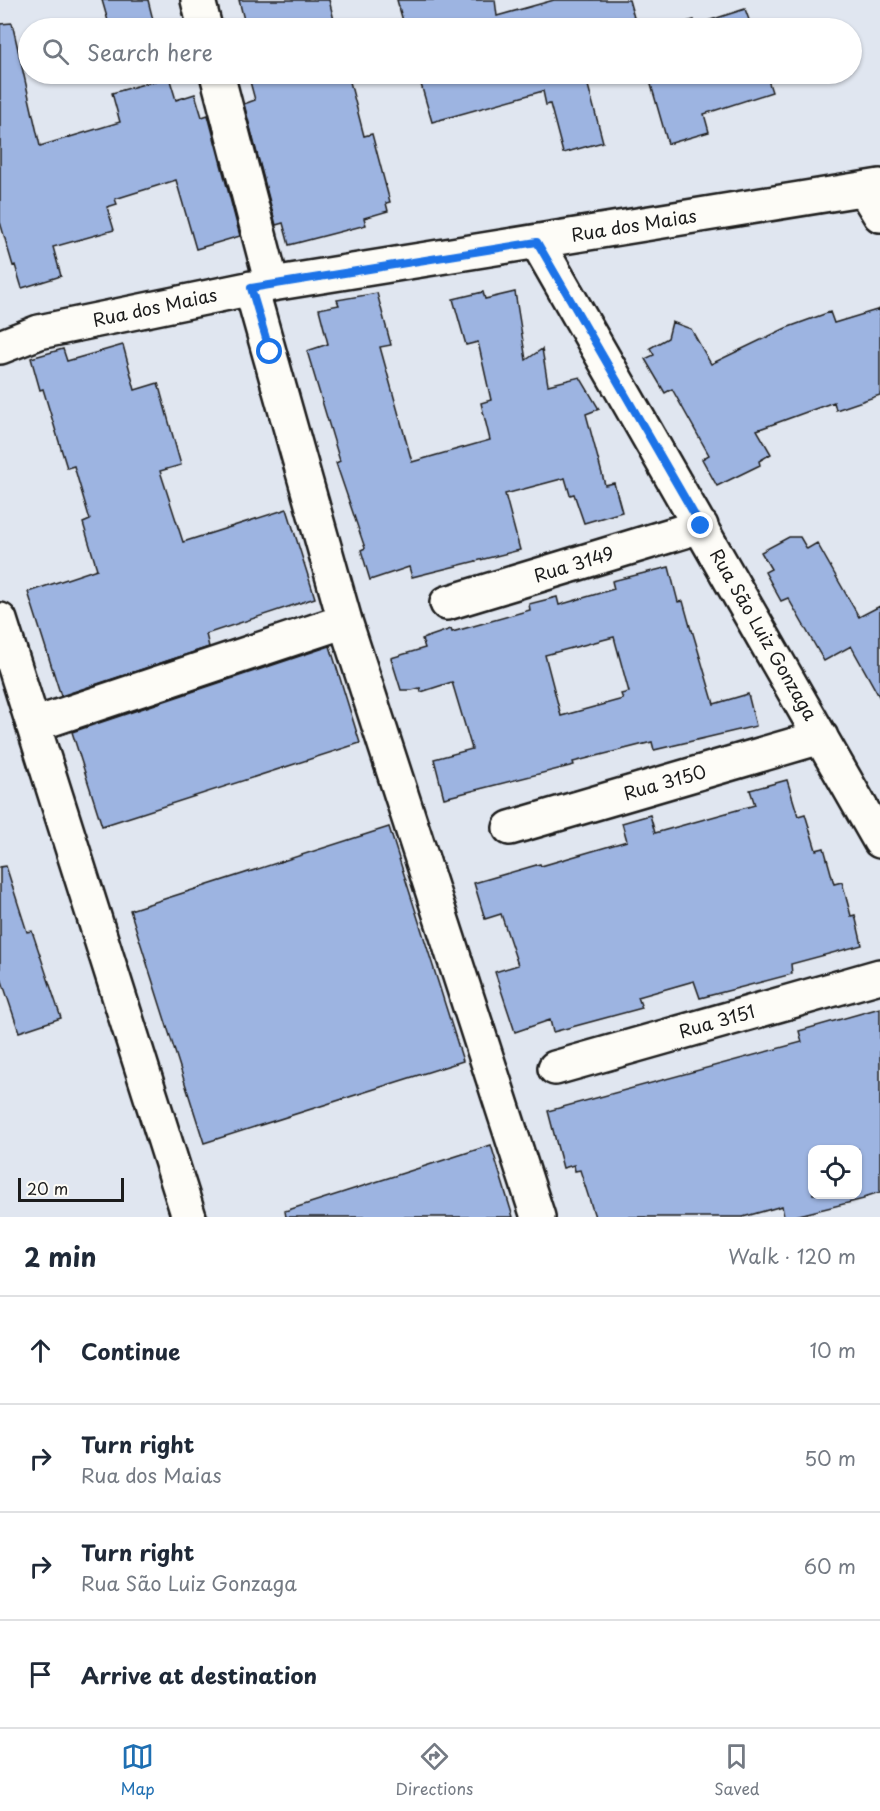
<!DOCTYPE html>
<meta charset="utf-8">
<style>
body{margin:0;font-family:"Playpen Sans",sans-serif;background:#f2f2f3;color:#1f2937}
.controls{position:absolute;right:18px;bottom:18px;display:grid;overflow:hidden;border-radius:12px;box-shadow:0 2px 4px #0004}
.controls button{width:54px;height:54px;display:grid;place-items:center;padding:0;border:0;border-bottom:2px solid #e0e1e3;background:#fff;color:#1f2937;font:30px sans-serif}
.scale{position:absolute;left:18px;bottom:15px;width:106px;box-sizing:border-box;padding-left:6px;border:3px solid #1c1c1c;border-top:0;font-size:16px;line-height:21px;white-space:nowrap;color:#1c1c1c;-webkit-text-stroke:4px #fdfcf7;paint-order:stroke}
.stop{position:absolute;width:18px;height:18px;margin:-14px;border:4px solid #1a73e8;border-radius:50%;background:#fff}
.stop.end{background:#1a73e8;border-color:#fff;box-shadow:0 2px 6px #0008}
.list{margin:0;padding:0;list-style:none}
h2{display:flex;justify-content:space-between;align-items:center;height:78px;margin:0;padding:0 24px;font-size:26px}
h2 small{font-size:20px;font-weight:400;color:#747a83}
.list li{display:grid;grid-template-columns:39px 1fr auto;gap:18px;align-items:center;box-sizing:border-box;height:108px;padding:0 24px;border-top:2px solid #e0e1e3}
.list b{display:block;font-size:22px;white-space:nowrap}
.list p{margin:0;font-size:20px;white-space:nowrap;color:#747a83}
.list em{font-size:20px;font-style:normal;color:#747a83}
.icon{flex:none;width:33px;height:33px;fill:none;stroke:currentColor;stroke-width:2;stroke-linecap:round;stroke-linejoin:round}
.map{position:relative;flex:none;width:880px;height:1217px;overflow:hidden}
.search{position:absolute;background:#fff;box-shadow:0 2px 4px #0004;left:18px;right:18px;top:18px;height:66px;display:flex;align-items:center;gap:15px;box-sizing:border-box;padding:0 21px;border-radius:33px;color:#747a83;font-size:22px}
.sheet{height:510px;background:#fff}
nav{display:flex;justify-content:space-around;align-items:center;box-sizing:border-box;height:84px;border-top:2px solid #e0e1e3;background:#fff;font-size:16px;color:#747a83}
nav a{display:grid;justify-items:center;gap:3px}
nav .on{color:#1f6fb2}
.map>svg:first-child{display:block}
</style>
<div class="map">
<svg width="880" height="1217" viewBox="0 0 880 1217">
<rect width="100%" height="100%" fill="#e0e6f0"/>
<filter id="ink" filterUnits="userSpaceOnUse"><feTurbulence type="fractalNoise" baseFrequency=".0167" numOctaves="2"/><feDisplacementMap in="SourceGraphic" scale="12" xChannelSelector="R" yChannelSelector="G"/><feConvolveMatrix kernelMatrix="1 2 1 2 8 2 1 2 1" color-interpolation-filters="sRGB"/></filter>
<g filter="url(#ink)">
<path fill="#9db4e1" stroke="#1c1c1c" stroke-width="1.5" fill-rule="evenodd" d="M102 0H148L155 28H110Z
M239 0H329L336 28H246Z
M397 0H495L497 16 554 0H629L637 28H405Z
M745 9 752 28H663L694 20 695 25Z
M12 23 40 146 120 122 112 93 169 77 176 100 195 94 202 117 208 115 240 236 196 249 176 180 115 199 117 204 107 207 114 230 53 247 61 276 22 288 15 265 13 266 0 222V24Z
M248 74H348L364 136 372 134 390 202 386 203 388 211 364 218 366 225 289 245 283 223 276 225 244 104 255 100Z
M418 74H585L603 142 563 153 550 104 546 105 543 91 432 122Z
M648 74H766L772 92 704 114 709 132 668 144Z
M483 292 485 299 515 292 526 360 542 349 548 385 580 377 599 409 586 414 605 485 614 483 622 512 584 523 574 494 570 495 565 478 505 494 520 550 412 577 409 567 370 580 361 550 365 548 336 463 340 461 307 351 328 344 319 309 339 305 337 300 377 293 391 345 380 347 412 462 490 440 481 403 491 400 478 342 466 345 453 299Z
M880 309V395L836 410 834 402 757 430 771 454 759 461 760 465 717 486 702 459 709 455 672 389 665 393 645 359 654 355 650 348 668 338 672 322 691 329 711 364 786 328 830 312 834 323Z
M123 345 135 390 158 383 181 465 160 471 183 542 287 509 315 598 206 634 209 647 61 696 28 592 97 569 83 523 90 520 74 466 67 468 43 389 40 390 31 358 63 349 67 361Z
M789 537H800L807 549 817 543 859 617 880 606V698L851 646 824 661 788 598 781 601 765 572 771 569 761 552Z
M669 567 678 602 683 601 691 630H692L714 704 748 694 756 726 654 750 652 742 573 762 574 765 444 798 434 759 472 749 452 682 421 692 420 688 412 690H401L391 658 425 648 422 639 451 629 452 632 530 610 529 604 557 597 559 605 614 589 612 581ZM614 637 629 692 621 694 623 699 561 716 545 655Z
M330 646 360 743 102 826 72 732Z
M787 780 798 816 805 814 816 850 824 848 834 884 842 882 851 916 855 915 862 945 791 964 792 974 700 998 694 981 638 997 642 1008 553 1032 550 1020 515 1032 495 972 518 965 501 914 485 919 474 883 540 864 541 866 627 841 622 823 650 815 655 833 755 805 750 790Z
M389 827 463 1061 204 1143 130 910Z
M6 866 27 932 32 931 61 1018 19 1032 0 975V867Z
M880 1008V1192L864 1197V1199L791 1217H784L782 1206 743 1217H595L580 1170 575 1171 574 1165 563 1168 548 1111 802 1042 799 1031ZM813 1149H858V1194H813Z
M491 1145 513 1217H286L285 1211Z"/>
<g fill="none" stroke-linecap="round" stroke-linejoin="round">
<defs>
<path id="minor" d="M198 0 205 28
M217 74 272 284
M864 189 880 215
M537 242 880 841
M251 288 345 621
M0 347 39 332 272 284 880 186
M447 603 701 526
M0 620 189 1217
M33 725 345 621 538 1217
M510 828 821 737
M555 1068 880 976"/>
</defs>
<use href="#minor" stroke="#1c1c1c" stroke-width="38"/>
<use href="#minor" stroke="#fdfcf7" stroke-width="33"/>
</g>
</g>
<g fill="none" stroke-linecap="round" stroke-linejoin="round" filter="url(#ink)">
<path stroke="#1a73e8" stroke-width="8" d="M270 352 251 288 537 242 701 526"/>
</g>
<g text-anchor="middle" stroke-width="4.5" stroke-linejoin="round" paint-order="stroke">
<g font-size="18" fill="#1c1c1c" stroke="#fdfcf7">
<text transform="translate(634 226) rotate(-9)" y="6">Rua dos Maias</text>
<text transform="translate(155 308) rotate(-12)" y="6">Rua dos Maias</text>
<text transform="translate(574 565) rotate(-17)" y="6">Rua 3149</text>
<text transform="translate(763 635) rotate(60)" y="6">Rua São Luiz Gonzaga</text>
<text transform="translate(665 783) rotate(-16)" y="6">Rua 3150</text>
<text transform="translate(717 1022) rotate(-16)" y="6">Rua 3151</text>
</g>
</g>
</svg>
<div class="controls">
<button><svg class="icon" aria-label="locate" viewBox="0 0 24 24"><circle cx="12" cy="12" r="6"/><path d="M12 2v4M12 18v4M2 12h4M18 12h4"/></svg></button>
</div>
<div class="scale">20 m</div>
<div class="stop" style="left:270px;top:352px"></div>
<div class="stop end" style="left:701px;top:526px"></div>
<div class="search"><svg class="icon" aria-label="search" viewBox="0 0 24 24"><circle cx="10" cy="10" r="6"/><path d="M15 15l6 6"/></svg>Search here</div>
</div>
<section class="sheet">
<h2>2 min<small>Walk · 120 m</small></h2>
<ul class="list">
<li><svg class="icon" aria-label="ahead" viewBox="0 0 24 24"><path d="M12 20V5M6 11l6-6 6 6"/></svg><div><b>Continue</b></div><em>10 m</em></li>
<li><svg class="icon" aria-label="right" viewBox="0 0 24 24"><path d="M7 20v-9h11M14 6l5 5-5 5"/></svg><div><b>Turn right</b><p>Rua dos Maias</p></div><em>50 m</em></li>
<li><svg class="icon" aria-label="right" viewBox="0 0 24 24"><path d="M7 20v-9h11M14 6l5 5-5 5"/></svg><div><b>Turn right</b><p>Rua São Luiz Gonzaga</p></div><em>60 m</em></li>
<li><svg class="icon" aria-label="arrive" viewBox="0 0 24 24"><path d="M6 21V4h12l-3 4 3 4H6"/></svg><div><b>Arrive at destination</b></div></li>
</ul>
</section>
<nav>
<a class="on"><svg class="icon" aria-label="map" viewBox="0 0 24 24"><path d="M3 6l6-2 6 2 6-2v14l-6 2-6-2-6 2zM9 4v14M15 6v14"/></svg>Map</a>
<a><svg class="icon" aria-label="directions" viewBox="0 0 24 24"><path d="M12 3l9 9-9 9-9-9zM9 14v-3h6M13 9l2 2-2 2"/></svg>Directions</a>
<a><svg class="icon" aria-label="saved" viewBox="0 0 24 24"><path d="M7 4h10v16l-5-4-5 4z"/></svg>Saved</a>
</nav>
